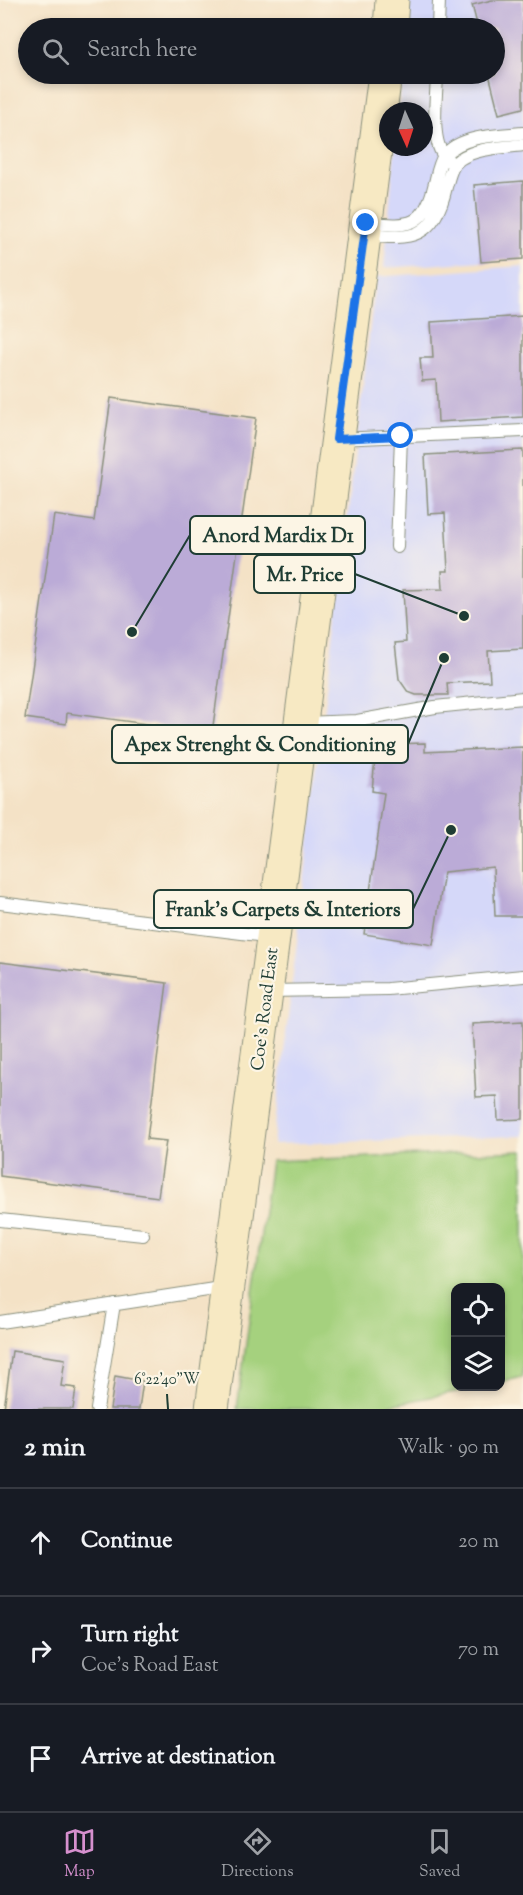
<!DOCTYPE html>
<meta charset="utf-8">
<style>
body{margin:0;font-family:"Sorts Mill Goudy",serif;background:#20242c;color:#f1f3f6}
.controls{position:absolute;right:18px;bottom:18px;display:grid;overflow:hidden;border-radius:12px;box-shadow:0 3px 9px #0003}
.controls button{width:54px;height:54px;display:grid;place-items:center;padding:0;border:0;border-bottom:2px solid #363941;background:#171b24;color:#f1f3f6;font:30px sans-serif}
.compass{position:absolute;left:379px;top:102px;width:54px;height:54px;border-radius:50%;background:#171b24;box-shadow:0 3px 9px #0003;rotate:177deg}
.stop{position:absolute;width:18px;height:18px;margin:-14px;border:4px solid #1a73e8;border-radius:50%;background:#fff}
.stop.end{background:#1a73e8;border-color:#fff;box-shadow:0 2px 6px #0008}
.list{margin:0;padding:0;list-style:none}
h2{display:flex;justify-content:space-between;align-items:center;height:78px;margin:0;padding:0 24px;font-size:26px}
h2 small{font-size:20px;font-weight:400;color:#9ea1a6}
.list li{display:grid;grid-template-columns:39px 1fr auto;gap:18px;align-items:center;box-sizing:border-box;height:108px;padding:0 24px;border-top:2px solid #363941}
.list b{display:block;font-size:22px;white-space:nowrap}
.list p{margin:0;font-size:20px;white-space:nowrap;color:#9ea1a6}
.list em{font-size:20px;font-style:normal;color:#9ea1a6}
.icon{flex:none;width:33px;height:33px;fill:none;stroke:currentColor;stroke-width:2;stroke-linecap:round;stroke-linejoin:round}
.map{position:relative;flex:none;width:523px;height:1409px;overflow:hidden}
.search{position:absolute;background:#171b24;box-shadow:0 3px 9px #0003;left:18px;right:18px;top:18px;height:66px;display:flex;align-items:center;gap:15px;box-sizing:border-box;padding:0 21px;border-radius:33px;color:#9ea1a6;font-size:22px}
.sheet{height:402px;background:#171b24}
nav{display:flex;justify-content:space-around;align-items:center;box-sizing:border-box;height:84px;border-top:2px solid #363941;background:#171b24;font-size:16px;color:#9ea1a6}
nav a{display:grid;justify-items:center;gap:3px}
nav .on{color:#d690ce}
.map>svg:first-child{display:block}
</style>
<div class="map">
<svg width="523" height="1409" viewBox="0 0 523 1409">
<rect width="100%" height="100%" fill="#fcf5e5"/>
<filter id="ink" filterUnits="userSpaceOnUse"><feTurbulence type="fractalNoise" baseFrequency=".0167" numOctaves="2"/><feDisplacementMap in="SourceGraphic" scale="12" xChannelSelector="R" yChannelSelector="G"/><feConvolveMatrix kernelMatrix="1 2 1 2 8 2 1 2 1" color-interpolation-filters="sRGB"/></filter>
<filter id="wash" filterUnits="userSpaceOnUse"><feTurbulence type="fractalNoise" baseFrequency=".008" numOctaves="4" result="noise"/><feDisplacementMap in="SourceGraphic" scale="24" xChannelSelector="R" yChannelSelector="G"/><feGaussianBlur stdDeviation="1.35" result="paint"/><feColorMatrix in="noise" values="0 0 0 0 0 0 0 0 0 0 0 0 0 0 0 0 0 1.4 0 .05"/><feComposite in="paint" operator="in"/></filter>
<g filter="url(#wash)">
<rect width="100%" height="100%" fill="#f4e2c6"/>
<path fill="#d5d8f9" d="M409 0H523V258L384 268 395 147H424V111H399L402 74H494V28H407Z
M523 266V1136L273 1144 376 277Z"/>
<path fill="#a5d17e" stroke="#628759" stroke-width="1.5" d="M523 1151V1377L501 1382 500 1288H456V1386L479 1387 371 1409H237L271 1161Z"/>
<g id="blocks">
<path fill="#bbabd7" d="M492 0H523V108L499 114 489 74H495V28H478L472 5Z
M523 181V259L481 262 474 185Z
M523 316V417L438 422 436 380 422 381 420 358H433L431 322Z
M111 398 256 418 212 733 67 713 66 724 25 718 54 515 94 521Z
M523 450V649L488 651 490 681 447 683 448 695H416L408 692 399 679 395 643 406 642 403 590 443 589 442 571H448L445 513 428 514 425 455Z
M425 743V752L523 747V916H495L493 867 444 872 433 945 364 934 384 793 372 791 375 758 380 749 390 744Z
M0 962 167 983 147 1139 166 1141 158 1197 0 1176Z
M523 1021V1119L498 1120 497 1096 476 1097 472 1024Z
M12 1351 65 1359 61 1386 76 1388 73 1409H4Z
M115 1376 143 1381 139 1409H110Z"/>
</g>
</g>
<g filter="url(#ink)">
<use href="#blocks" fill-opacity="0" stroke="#8a907d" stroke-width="1.5"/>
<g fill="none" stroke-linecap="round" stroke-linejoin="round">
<defs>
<path id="lane" d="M438 28 439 0
M437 74C437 97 428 146 449 161
M367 223C409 226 424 229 435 183 437 175 439 163 444 156 460 135 499 135 523 133
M365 234C412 242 435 237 446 187 449 177 451 165 460 159 478 147 503 148 523 145
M338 439 523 431
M397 547 401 437
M302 723 357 721 435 707 523 698
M0 903 273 937
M267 991 388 989 523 976
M0 1220 143 1235
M0 1322 227 1287
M97 1409 114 1304"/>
<path id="secondary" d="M390 28 392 0
M212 1409 385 74"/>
</defs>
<use href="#lane" stroke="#8a907d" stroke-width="14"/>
<use href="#secondary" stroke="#8a907d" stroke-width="35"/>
<use href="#lane" stroke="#fff" stroke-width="12"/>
<use href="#secondary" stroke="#f7e9c3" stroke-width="33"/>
</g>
</g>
<g fill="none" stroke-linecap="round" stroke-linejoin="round" filter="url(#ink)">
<path stroke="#1a73e8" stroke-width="8" d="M366 223 336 439 401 436"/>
</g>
<path fill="none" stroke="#1f3d34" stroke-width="2" d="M167 1394 168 1409"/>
<g text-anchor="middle" stroke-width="4.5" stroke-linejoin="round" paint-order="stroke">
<g font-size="18" fill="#1f3d34" stroke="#fcf5e5">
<text transform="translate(264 1009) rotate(-83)" y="6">Coe's Road East</text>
</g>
</g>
<g font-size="15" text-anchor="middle" fill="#1f3d34" stroke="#fcf5e5" stroke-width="4.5" stroke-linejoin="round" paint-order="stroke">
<text x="167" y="1384">6°22'40"W</text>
</g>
<path fill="none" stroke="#1f3d34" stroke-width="2" d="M132 632L190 535M464 616L355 574M444 658L408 744M451 830L413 909"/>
<g fill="#1f3d34" stroke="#fcf5e5" stroke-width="2">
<circle cx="132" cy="632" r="6"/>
<circle cx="464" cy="616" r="6"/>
<circle cx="444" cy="658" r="6"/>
<circle cx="451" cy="830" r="6"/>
</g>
<g fill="#fcf5e5" stroke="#1f3d34" stroke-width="2">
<rect x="190" y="516" width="175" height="38" rx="6"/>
<rect x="254" y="555" width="101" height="38" rx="6"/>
<rect x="112" y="725" width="296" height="38" rx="6"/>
<rect x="154" y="890" width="259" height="38" rx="6"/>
</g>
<g font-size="20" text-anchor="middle" font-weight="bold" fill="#1f3d34">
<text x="278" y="542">Anord Mardix D1</text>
<text x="305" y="581">Mr. Price</text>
<text x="260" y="751">Apex Strenght &amp; Conditioning</text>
<text x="283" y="916">Frank's Carpets &amp; Interiors</text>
</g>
</svg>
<div class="controls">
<button><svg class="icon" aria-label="locate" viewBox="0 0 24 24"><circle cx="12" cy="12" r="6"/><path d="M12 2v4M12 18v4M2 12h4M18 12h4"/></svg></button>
<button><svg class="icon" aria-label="layers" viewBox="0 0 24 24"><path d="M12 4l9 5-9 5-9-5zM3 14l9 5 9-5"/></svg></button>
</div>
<svg class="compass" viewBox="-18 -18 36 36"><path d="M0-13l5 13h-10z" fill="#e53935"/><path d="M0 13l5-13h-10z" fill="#9ea1a6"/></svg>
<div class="stop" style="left:401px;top:436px"></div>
<div class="stop end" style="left:366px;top:223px"></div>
<div class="search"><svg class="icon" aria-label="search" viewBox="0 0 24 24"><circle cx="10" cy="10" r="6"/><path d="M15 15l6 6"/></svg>Search here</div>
</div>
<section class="sheet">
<h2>2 min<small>Walk · 90 m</small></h2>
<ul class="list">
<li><svg class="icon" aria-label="ahead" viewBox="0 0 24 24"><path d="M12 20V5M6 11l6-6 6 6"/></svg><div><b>Continue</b></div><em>20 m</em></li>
<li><svg class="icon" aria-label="right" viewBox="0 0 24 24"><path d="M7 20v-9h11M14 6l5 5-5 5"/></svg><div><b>Turn right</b><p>Coe's Road East</p></div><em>70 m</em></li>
<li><svg class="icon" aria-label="arrive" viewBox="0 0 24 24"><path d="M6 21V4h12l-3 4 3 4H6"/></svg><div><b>Arrive at destination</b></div></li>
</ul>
</section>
<nav>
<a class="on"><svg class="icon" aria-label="map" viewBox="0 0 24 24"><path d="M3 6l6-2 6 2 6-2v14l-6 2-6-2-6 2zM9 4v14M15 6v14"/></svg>Map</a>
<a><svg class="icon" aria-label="directions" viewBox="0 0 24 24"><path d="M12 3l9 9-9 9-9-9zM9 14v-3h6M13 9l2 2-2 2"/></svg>Directions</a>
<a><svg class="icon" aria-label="saved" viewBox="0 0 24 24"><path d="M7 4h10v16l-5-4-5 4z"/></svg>Saved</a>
</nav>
